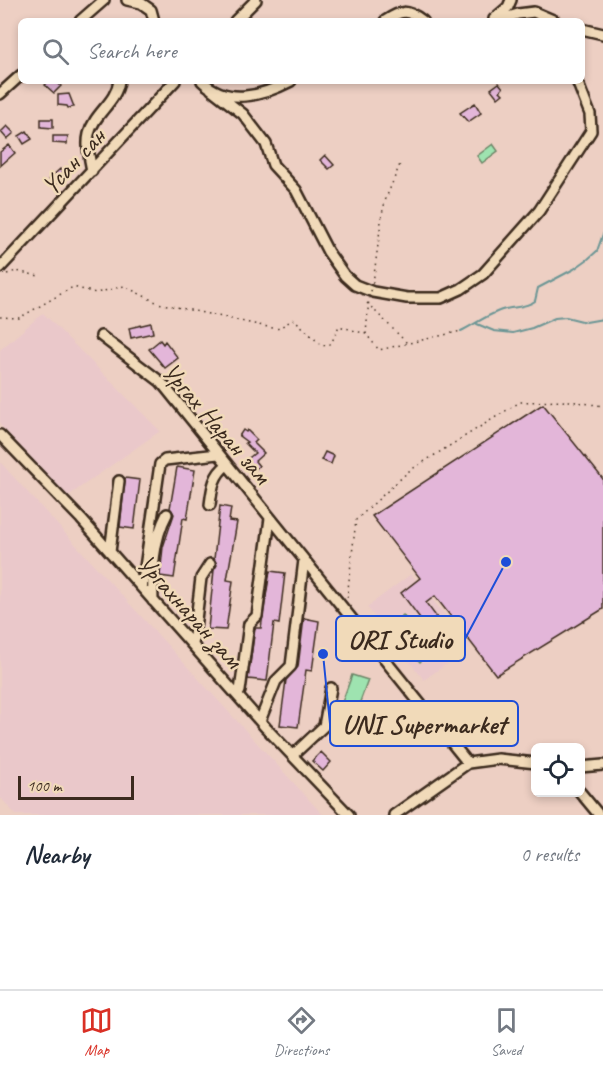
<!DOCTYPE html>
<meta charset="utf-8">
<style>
body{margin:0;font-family:Caveat,sans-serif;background:#f6f6f7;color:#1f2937}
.controls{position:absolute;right:18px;bottom:18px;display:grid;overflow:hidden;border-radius:9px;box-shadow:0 3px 9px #0003}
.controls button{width:54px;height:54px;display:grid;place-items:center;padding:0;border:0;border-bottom:2px solid #e0e1e3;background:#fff;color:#1f2937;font:30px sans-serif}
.scale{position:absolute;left:18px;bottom:15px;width:116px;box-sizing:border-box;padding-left:6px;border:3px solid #3b2a1e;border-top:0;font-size:16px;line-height:21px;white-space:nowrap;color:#3b2a1e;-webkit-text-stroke:4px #f1dab9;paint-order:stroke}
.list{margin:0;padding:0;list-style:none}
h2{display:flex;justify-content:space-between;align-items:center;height:78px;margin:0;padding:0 24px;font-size:26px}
h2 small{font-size:20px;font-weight:400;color:#747a83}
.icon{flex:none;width:33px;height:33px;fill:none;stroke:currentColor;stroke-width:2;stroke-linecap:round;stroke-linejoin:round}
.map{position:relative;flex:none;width:603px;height:815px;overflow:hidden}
.search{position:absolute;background:#fff;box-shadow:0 3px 9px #0003;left:18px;right:18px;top:18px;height:66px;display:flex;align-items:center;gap:15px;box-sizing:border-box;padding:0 21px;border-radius:9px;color:#747a83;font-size:22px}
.sheet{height:174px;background:#fff}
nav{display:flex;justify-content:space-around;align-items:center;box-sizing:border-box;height:84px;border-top:2px solid #e0e1e3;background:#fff;font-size:16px;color:#747a83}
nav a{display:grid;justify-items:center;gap:3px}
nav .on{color:#d93025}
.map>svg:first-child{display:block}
</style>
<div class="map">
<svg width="603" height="815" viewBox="0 0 603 815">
<defs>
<pattern id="green-dots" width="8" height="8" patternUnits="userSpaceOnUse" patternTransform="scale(1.5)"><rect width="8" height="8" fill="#9ee3b0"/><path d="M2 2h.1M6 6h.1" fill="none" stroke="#89c397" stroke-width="1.8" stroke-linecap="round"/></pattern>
</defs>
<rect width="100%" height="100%" fill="#edcfc3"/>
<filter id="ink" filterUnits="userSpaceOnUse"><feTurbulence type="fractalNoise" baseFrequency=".0167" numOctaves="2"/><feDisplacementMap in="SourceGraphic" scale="12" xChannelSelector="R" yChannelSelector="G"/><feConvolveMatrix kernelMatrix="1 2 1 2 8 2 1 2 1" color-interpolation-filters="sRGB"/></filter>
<g filter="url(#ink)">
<path fill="#eac8ca" d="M43 313 160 431 68 496 0 425V350Z
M0 462 323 815H16L0 797Z
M411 574 471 646 424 680 367 607Z"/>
<path fill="url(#green-dots)" stroke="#6c8667" stroke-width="1.5" d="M403 615 412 626 400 635 391 625Z
M423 642 431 652 420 662 411 652Z"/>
<path fill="#9ee3b0" stroke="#6c8667" stroke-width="1.5" d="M493 144 498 151 482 163 477 156Z
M352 675 368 680 357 710 341 705Z"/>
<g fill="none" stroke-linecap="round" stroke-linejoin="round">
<path stroke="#6c9695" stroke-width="2" d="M477 324 494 331 513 333 532 328 555 318 566 317 586 322 603 319
M461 331C473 325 486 316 499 311 511 306 525 309 535 301L538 288 574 269 588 259 597 251 603 234"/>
</g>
<path fill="#e3b6d9" stroke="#3b2a1e" stroke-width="1.5" d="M49 81H56L61 86 54 93 45 85Z
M499 83 503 88 500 91 503 94 498 98 491 89Z
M69 94 74 107 68 108 67 106 58 105V95Z
M475 103 481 113 468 122 460 113Z
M41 119H53V128L41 127Z
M7 126 14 133 7 139 1 132Z
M27 131 32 139 24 144 19 136Z
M53 136H68L67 144 53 143Z
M9 145 15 153 0 166V152Z
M325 155 334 165 329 169 320 160Z
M60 169 66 176 55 186 49 179Z
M151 323 153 333 131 338 129 328Z
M160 340 163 344 165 341 178 358 165 368 149 349Z
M543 404 603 479V609L496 675 435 596 426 603 458 646 447 654 401 593 420 578 372 516Z
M243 430 246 432 247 430 257 440 254 443 264 453 255 461 259 466 253 471 245 461 255 453 245 443 247 442 239 436Z
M325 452 334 456 331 464 321 460Z
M177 467 195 470 187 519 183 518 174 578 160 576 163 547 174 514 170 508Z
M125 478 140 480 134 529 120 527Z
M220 506 231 508 229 521 237 522 227 580 233 581 226 630 208 629 214 570 217 565 214 559Z
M270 571 285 573 279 624 274 623 267 681 248 679 255 628H261Z
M304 618 319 621 312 671 306 670 298 727 280 725 286 680 298 667Z
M321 752 331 762 323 771 312 761Z"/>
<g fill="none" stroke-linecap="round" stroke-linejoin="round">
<defs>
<path id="minor" d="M127 0 141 3 151 10 154 21
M494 19 508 7 511 0
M80 21 104 0
M235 21 256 0
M385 21C401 10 407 9 423 21
M495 21 518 14 534 12 555 21
M582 29 603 34
M202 81C228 106 262 96 291 81
M211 89 243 114 266 144 273 165 296 190 328 252 345 276 355 285 373 292 407 298H441L461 289 483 274 539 211 591 131 590 114 577 81
M0 94 21 75
M92 171C90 159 86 146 89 134 94 113 116 103 119 81
M0 268 175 81
M101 336 161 382 468 763 394 815
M0 435 81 519 266 728 349 815
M210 505C212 489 213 475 227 465
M110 552 119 481
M142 588 160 464 165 460 218 454
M153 601C152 572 153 540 167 514
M193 645 201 578 210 564
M237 695 240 691 249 624 257 616 270 518
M260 721 276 681 291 666 304 560
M293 755 324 726 331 688
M468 763 498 759 536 763
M580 767 603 765
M580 792 599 815"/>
</defs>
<use href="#minor" stroke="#3b2a1e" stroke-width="14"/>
<path stroke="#3b2a1e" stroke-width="1.5" stroke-dasharray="1.5 4.5" stroke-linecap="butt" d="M7 274 16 271 39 276
M373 283 382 214 386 198 401 162
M367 303 407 343
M0 317 19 318 73 287 96 293 124 286 158 303 277 329 294 319 322 346 331 344 339 326 366 334 379 350 461 331
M366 334 369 298
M347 598 356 520 409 471 520 402 570 401 603 406"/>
<use href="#minor" stroke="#f1dab9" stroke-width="9"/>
<path stroke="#3b2a1e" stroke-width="1.5" stroke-dasharray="1.5 4.5" stroke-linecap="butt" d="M369 297 373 285"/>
</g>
</g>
<g text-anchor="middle" stroke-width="5" stroke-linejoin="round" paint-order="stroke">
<g font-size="26" fill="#3b2a1e" stroke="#f1dab9">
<text transform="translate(73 161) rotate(-47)" y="9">Үсан сан</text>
<text transform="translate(217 423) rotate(49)" y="9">Ургах Наран зам</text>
<text transform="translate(190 611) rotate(48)" y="9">Ургахнаран зам</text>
</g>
</g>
<path fill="none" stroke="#1d4ed8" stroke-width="2" d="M506 562L465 639M323 654L330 724"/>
<g fill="#1d4ed8" stroke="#f1dab9" stroke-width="2">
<circle cx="506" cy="562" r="6"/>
<circle cx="323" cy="654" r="6"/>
</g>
<g fill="#f1dab9" stroke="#1d4ed8" stroke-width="2">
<rect x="336" y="616" width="129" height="45" rx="6"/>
<rect x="330" y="701" width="188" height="45" rx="6"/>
</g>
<g font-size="27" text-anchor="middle" font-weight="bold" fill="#3b2a1e">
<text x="400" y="648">ORI Studio</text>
<text x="424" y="733">UNI Supermarket</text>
</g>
</svg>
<div class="controls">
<button><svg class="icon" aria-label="locate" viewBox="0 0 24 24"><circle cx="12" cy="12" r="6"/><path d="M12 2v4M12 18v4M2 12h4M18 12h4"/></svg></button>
</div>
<div class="scale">100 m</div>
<div class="search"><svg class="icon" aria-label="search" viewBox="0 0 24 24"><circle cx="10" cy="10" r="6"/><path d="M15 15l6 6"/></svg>Search here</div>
</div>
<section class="sheet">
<h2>Nearby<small>0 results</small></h2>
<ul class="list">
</ul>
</section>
<nav>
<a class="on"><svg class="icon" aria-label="map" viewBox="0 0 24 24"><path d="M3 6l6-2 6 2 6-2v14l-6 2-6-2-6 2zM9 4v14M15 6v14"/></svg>Map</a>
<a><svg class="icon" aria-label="directions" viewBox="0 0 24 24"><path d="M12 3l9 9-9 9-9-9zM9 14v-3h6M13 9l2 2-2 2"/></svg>Directions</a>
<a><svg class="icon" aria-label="saved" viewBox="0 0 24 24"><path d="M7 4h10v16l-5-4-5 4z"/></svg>Saved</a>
</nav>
